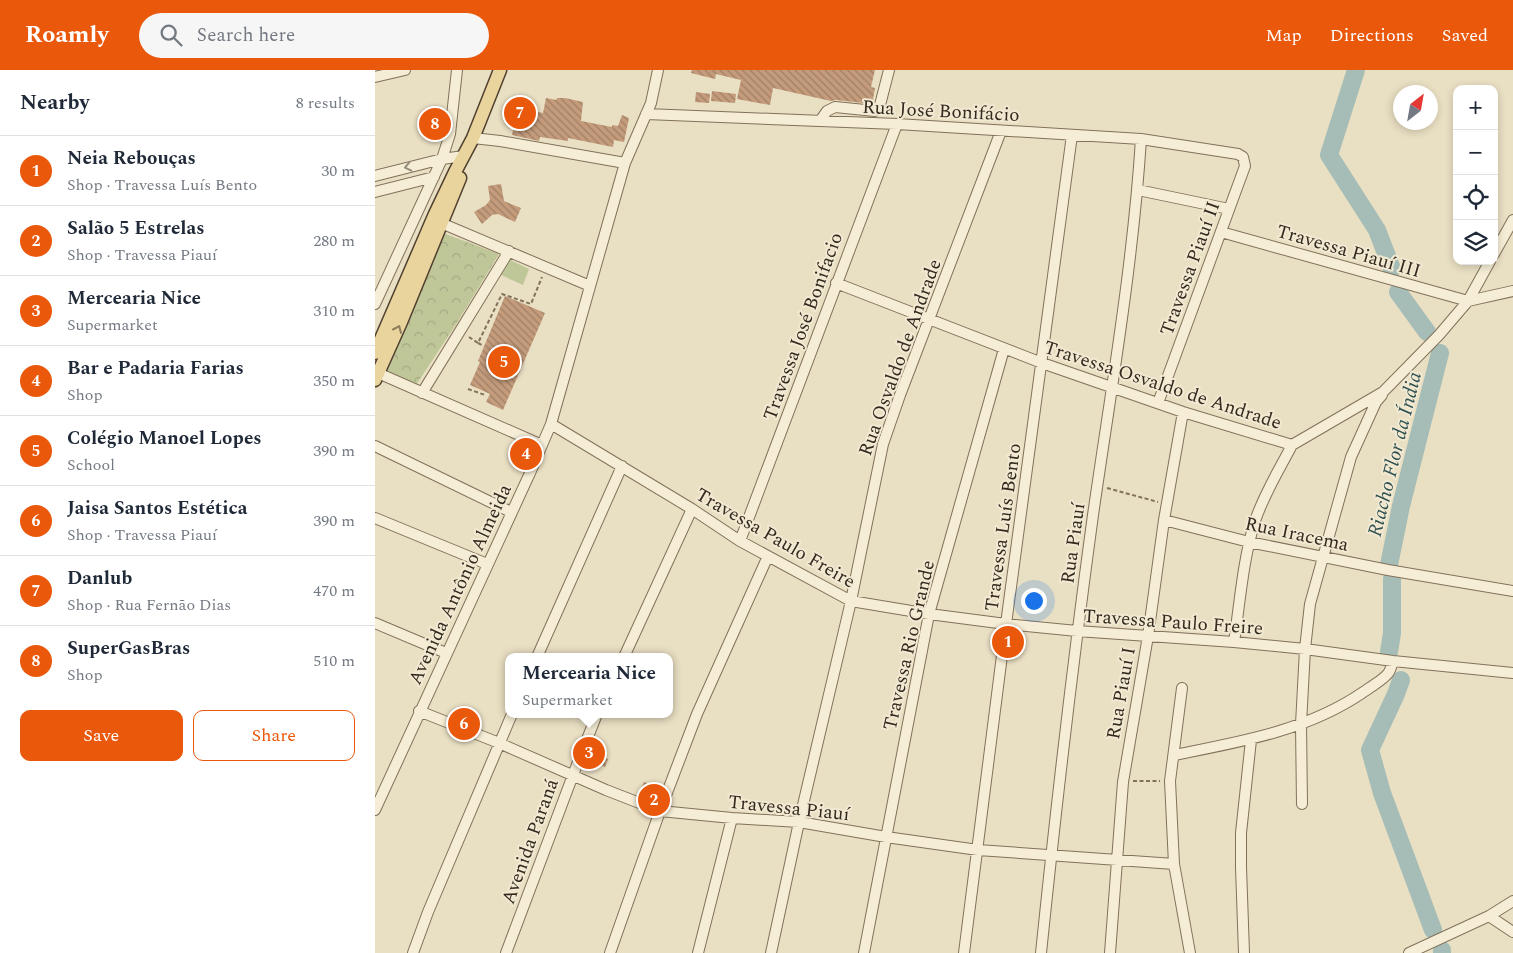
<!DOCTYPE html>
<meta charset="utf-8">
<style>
body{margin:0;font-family:Spectral,serif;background:#f6f6f7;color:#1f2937}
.controls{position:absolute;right:15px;top:15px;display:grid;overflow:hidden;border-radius:10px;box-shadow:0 2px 8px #0003}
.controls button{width:45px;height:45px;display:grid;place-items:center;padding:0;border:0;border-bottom:1px solid #e0e1e3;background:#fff;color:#1f2937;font:25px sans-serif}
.compass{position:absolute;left:1018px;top:15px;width:45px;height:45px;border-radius:50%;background:#fff;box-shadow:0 2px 8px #0003;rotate:31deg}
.you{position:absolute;left:658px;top:530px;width:18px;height:18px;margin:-12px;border:4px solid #fff;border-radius:50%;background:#1a73e8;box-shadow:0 0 0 8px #1a73e833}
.badge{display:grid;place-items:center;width:32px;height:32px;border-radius:50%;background:#ea580c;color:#fff;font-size:16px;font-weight:700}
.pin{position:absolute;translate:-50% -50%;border:2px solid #fff;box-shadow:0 1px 5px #0006}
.popup{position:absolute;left:130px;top:583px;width:168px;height:65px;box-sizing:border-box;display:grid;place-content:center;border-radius:10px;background:#fff;filter:drop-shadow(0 1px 4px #0005);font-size:16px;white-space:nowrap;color:#747a83}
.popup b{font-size:19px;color:#1f2937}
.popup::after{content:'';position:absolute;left:50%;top:100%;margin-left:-10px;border:10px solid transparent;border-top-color:#fff}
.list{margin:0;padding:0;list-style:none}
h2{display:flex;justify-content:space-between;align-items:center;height:65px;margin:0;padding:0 20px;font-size:21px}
h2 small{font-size:16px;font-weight:400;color:#747a83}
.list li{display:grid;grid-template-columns:32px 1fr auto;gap:15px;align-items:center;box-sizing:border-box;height:70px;padding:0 20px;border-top:1px solid #e0e1e3}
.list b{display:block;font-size:19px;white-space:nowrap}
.list p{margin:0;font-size:16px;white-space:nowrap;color:#747a83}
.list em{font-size:16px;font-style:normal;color:#747a83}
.actions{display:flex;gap:10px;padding:15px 20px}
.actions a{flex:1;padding:11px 0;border:1px solid #ea580c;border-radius:10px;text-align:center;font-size:18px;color:#ea580c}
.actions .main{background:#ea580c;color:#fff}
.icon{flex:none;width:28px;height:28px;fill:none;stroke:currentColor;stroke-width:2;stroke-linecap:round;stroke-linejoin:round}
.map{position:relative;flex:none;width:1138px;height:883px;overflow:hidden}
header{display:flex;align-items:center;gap:30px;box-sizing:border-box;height:70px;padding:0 25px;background:#ea580c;color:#fff}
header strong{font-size:24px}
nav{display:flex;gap:28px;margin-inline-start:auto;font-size:18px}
.search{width:350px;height:45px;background:#f6f6f7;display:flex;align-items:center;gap:12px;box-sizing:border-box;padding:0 18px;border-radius:28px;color:#747a83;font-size:19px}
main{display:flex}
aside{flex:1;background:#fff}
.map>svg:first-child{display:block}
</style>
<header>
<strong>Roamly</strong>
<div class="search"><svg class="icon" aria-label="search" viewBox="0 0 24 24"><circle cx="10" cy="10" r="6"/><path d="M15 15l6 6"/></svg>Search here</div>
<nav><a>Map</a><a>Directions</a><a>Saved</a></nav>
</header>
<main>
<aside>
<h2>Nearby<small>8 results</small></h2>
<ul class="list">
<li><span class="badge">1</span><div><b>Neia Rebouças</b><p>Shop · Travessa Luís Bento</p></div><em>30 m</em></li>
<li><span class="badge">2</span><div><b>Salão 5 Estrelas</b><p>Shop · Travessa Piauí</p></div><em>280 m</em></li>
<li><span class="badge">3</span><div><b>Mercearia Nice</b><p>Supermarket</p></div><em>310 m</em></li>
<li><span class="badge">4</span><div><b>Bar e Padaria Farias</b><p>Shop</p></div><em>350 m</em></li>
<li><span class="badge">5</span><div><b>Colégio Manoel Lopes</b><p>School</p></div><em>390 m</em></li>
<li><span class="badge">6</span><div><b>Jaisa Santos Estética</b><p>Shop · Travessa Piauí</p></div><em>390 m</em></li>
<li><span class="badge">7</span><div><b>Danlub</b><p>Shop · Rua Fernão Dias</p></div><em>470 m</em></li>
<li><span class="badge">8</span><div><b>SuperGasBras</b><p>Shop</p></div><em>510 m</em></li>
</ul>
<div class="actions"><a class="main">Save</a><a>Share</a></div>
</aside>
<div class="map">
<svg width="1138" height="883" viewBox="0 0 1138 883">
<defs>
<pattern id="forest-crowns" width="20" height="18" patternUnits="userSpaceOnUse" patternTransform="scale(1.25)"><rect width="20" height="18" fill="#bfc698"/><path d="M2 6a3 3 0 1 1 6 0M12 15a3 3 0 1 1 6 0" fill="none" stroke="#a5aa83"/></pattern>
<pattern id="building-back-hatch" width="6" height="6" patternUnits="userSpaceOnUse" patternTransform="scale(1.25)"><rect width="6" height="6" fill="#c49c7c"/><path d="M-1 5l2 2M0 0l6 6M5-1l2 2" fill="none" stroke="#a07f65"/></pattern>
</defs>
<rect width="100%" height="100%" fill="#e9dfc3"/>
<path fill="#bfc698" d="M133 189 154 199 148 215 124 204Z"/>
<path fill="url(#forest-crowns)" d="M68 163 124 184 80 256 41 315 11 301Z"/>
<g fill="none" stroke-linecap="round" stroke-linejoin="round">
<path stroke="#a5bdb6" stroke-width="18" d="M981 0 954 85 1002 160 1017 199
M1023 222 1052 262
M1014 495 1026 436 1065 283
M1014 582 1017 563V509
M1026 610 1021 624 995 680 1007 723 1058 860
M1067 880V883"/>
</g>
<path fill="url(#building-back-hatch)" d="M317 0H500L496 17 500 18 497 34 461 30 456 31 398 18 395 35 362 29 366 10 341 4 340 9 316 3Z
M337 21 361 24 360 33 336 31Z
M321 22 335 24 334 33 320 32Z
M171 28 181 30 182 28H190L208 32 206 51 237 57V55L243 56 247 45 254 48 249 72 239 70 238 77 193 68V71L165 67 164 71 137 65 143 38 168 43Z
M126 114 129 131 146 138 140 152 123 144 117 145 107 154 99 142 111 135 115 130 113 116Z
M130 226 170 243 128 340 111 332 115 324 95 315 105 292 103 291Z
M215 681 233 689 230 697 212 689Z
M269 712 286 720 281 732 263 725Z"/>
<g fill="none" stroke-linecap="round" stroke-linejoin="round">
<defs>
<path id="minor" d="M0 7 30 0
M271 44 522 54 766 69 863 84 868 87 870 96 783 333
M445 51 452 41 460 37 500 41 505 35 514 0
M98 68 125 71 250 93
M0 106 67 89 89 86
M763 120 854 139
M0 122 59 107
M66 153 215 216
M846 162 1093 231 1138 221
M1119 184 1138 150
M461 213 667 293 808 342 917 375 1008 322 1064 265 1093 231 1115 191
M0 234 67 89 75 64 82 0
M3 303 167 375
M47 323 134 181
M176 354 317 439 365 471 476 531 554 544 631 554 702 561 859 572 930 579 1018 591 1138 603
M0 376 136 442
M0 448 112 494
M789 450 874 472 1013 500 1138 521
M365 471 522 54
M0 553 71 583
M859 572C865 532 868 489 880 451 889 424 904 400 917 375
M162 587 247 396
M249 587 317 439
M807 618 795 711 799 794 815 883
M44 641 124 673 231 720 285 741 357 748 424 752 511 767 603 780 799 794
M799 685C864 672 931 661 987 623 994 618 1011 608 1014 602 1016 599 1017 594 1018 591
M927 734 926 654 930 579 935 534 976 387 1001 332 1007 325
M0 740 155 403 176 354 250 93 276 33 283 0
M1114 846 1138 862
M38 883 53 842 137 644
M131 883 198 705 222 644
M235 883 285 741 322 644 393 486
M323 883 357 748
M396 883 424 752 476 531 508 374 525 325 626 61
M489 883 554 544 629 279
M589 883 631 554 697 65
M666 883C681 737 698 591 718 445 736 320 758 195 766 69
M735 883 748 712 773 566 789 450 808 342
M869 883 866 797V763L876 670
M1034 883 1114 846 1138 831"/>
<path id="major" d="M0 283 60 144 80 102 98 68 125 0
M0 310 26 252 85 108"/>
</defs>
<use href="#minor" stroke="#82715b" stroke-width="12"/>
<use href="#major" stroke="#50402f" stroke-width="15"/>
<path stroke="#82715b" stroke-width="2" stroke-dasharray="4 2.5" stroke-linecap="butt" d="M94 267 103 273 127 224 156 234 167 207
M103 273 109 276
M93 319 110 325
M732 418 783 432
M758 711H785"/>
<use href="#minor" stroke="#f5edd5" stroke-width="10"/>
<use href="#major" stroke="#ead49e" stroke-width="12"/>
</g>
<defs><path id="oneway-chevron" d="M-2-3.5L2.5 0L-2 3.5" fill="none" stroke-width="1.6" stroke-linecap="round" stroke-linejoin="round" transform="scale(1.25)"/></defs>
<use stroke="#948b7a" href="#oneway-chevron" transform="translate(33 97) rotate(167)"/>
<use stroke="#8e7e5e" href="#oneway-chevron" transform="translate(23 259) rotate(-66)"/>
<g text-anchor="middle" stroke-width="4" stroke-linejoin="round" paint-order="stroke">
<g font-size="19" fill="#33291e" stroke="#f2e9d2">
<text transform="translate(566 40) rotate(3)" y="7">Rua José Bonifácio</text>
<text transform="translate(974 180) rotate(16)" y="7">Travessa Piauí III</text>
<text transform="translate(814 198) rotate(-70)" y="7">Travessa Piauí II</text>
<text transform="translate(427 256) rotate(-70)" y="7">Travessa José Bonifacio</text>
<text transform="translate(524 287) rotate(-70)" y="7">Rua Osvaldo de Andrade</text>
<text transform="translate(788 314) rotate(18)" y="7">Travessa Osvaldo de Andrade</text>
<text transform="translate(627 457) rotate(-82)" y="7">Travessa Luís Bento</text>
<text transform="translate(922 463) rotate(12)" y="7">Rua Iracema</text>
<text transform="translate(401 467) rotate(30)" y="7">Travessa Paulo Freire</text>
<text transform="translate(697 473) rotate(-82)" y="7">Rua Piauí</text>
<text transform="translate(84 514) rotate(-65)" y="7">Avenida Antônio Almeida</text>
<text transform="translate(798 551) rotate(4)" y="7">Travessa Paulo Freire</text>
<text transform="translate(533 575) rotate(-77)" y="7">Travessa Rio Grande</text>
<text transform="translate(745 623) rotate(-80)" y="7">Rua Piauí I</text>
<text transform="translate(414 737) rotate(6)" y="7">Travessa Piauí</text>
<text transform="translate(154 771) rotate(-70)" y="7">Avenida Paraná</text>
</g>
<g font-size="20" font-style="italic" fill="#2f5150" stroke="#f2e9d2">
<text transform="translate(1019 384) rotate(-76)" y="7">Riacho Flor da Índia</text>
</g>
</g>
</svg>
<div class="controls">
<button>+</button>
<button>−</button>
<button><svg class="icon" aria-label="locate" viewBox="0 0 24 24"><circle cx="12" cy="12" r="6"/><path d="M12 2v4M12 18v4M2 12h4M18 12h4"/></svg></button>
<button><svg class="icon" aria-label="layers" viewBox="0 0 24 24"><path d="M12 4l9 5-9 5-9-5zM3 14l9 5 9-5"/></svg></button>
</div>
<svg class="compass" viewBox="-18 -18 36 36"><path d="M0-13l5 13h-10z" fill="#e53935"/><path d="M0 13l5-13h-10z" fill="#747a83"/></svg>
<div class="you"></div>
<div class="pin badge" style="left:633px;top:572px">1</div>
<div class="pin badge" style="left:279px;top:730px">2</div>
<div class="pin badge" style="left:214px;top:683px">3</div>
<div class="popup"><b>Mercearia Nice</b>Supermarket</div>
<div class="pin badge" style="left:151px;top:384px">4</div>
<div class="pin badge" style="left:129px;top:292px">5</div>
<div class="pin badge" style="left:89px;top:654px">6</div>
<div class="pin badge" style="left:145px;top:43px">7</div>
<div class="pin badge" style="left:60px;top:54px">8</div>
</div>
</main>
